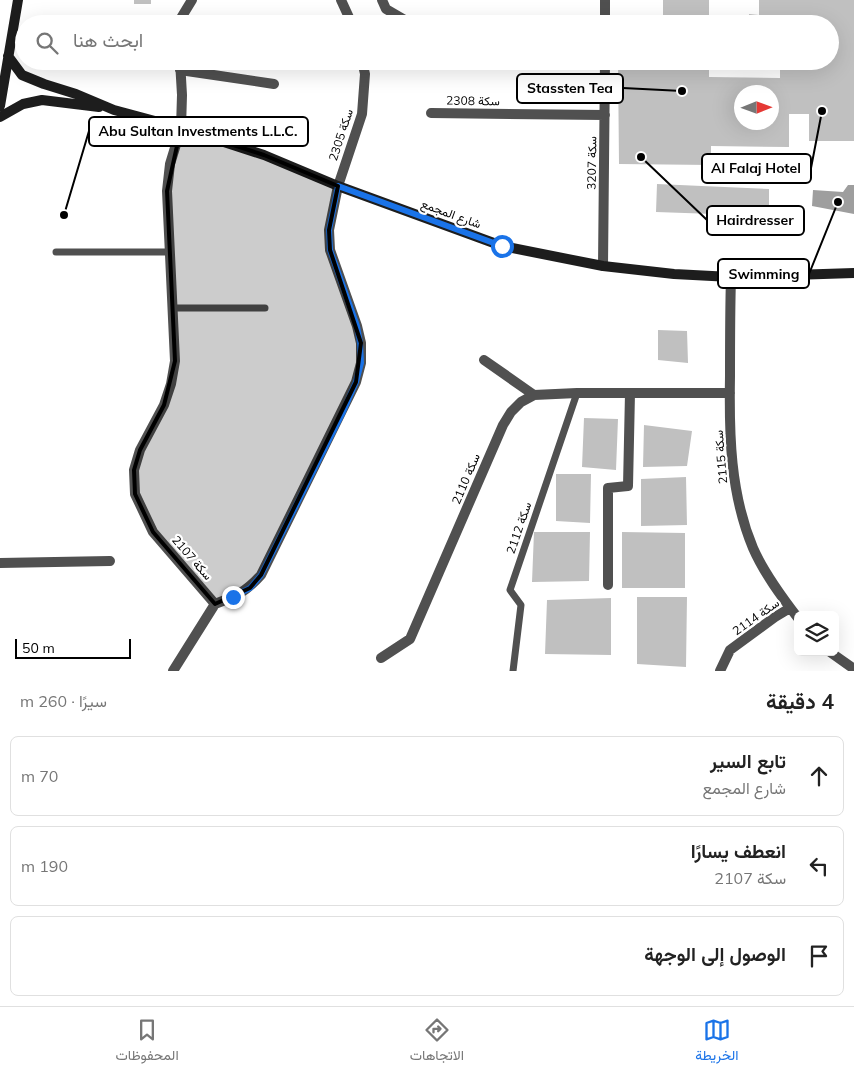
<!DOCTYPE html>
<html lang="ar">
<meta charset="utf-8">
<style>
body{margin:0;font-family:Mulish,Vazirmatn,sans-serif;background:#f2f2f2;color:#222;direction:rtl}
.controls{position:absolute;right:15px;bottom:15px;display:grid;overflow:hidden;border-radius:8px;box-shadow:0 5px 20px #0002}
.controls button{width:45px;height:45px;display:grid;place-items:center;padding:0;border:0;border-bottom:1px solid #e0e0e0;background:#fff;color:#222;font:25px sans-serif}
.compass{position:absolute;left:734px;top:85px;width:45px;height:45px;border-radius:50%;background:#fff;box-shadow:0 5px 20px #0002;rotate:89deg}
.scale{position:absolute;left:15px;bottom:12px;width:116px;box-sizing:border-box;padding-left:5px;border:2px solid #000;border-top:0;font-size:14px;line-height:18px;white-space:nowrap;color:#000;-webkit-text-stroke:4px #fff;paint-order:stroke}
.stop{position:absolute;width:15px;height:15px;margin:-11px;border:4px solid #1a73e8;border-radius:50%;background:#fff}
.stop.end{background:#1a73e8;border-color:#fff;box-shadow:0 1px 5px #0008}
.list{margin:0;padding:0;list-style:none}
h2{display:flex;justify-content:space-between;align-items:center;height:65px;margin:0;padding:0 20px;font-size:21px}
h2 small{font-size:16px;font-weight:400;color:#767676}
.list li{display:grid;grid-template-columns:32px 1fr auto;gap:15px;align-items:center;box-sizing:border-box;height:80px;margin:0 10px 10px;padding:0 10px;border:1px solid #e0e0e0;border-radius:8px}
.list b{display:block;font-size:19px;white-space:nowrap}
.list p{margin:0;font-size:16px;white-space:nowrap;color:#767676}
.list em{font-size:16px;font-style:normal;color:#767676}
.icon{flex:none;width:28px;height:28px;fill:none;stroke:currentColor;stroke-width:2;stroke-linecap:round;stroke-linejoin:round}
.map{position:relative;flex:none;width:854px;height:671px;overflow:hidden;direction:ltr}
.search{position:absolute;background:#fff;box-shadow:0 5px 20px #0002;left:15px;right:15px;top:15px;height:55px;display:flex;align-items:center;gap:12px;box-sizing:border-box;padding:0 18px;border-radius:28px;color:#767676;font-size:19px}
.sheet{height:335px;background:#fff}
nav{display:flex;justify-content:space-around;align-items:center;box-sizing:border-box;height:70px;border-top:1px solid #e0e0e0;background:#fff;font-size:14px;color:#767676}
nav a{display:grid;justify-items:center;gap:2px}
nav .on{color:#1a73e8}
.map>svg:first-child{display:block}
</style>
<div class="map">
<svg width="854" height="671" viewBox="0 0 854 671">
<rect width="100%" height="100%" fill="#fff"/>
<path fill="#9e9e9e" d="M848 185H854V214L812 206 813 190 843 192Z"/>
<path fill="#c0c0c0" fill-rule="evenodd" d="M134 0H151V4H134Z
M663 0H709V24H663Z
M759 0H854V141H809V114H789V147L711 146V165L619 164 618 61H709V77L780 78V61H830V24H749V14L759 15ZM742 92H772V122H742Z
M657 184 769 189V216L656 212Z
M658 330 687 331 688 363 658 360Z
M584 418 618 419 616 470 582 467Z
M644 425 692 431 687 466 643 467Z
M556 474H591L590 523 556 521Z
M686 477 687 525 641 526V479Z
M534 532H590L589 581 532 582Z
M622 532 685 533V588H622Z
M637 597H687L686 667 637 664Z
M611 598V655L545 654 547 600Z"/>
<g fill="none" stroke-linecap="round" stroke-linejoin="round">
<path stroke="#505050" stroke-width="7" d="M56 252H170
M172 308H265
M513 671 521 605 510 590 577 393"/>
<path stroke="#505050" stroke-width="10" d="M341 0 352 24
M382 0 386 9 410 23
M605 0V24
M181 24V18L192 0
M180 61 182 95 181 128 170 164 167 191 175 361 171 384 164 405 140 450 134 470 135 494 153 532 215 604
M180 70 274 84
M431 113 605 115
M603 266 605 61
M731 277C730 310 730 343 730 376 729 434 730 493 753 548 764 573 781 596 798 618
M484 360 534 395
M0 563 110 561
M608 585V488L628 486 630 393
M215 604C236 596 246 592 261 575L356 382 361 363V343L357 326 330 250 329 230 338 186 362 114 365 74 362 61
M830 652 854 669
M381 658 410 639 503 425 511 412 521 402 534 395 577 393H730
M173 671 215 604
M720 671 730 650 775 617 790 608"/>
<path stroke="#1d1d1d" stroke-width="10" d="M8 56 22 75 44 84 76 94 114 110 181 128 264 155 338 186 502 246 603 266 674 274 731 277 854 273
M0 106 18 0
M0 117 23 104 42 100 99 107"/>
</g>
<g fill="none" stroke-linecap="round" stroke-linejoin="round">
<path stroke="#1a73e8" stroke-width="6" d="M233 597 250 588 261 575 342 414 356 382 361 363 360 343 357 326 330 250 329 230 338 186 502 246"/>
</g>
<path fill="#000" fill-opacity="0.2" stroke="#000" stroke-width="4" stroke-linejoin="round" d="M181 128 264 155 338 186 329 230 330 250 361 343 356 382 261 575 250 588 215 604 153 532 135 494 134 470 140 450 164 405 175 361 167 191Z"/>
<g text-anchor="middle" stroke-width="4.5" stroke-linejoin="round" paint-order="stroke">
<g font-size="12" fill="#000" stroke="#fff">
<text transform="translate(473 101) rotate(1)" y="4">سكة 2308</text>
<text transform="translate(341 135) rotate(-72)" y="4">سكة 2305</text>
<text transform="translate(592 163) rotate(-89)" y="4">سكة 3207</text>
<text transform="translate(451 214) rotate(20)" y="4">شارع المجمع</text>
<text transform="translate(721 457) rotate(-95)" y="4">سكة 2115</text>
<text transform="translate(466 479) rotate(-67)" y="4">سكة 2110</text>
<text transform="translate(519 528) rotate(-71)" y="4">سكة 2112</text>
<text transform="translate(192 558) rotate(49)" y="4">سكة 2107</text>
<text transform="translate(756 617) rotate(-35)" y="4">سكة 2114</text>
</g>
</g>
<path fill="none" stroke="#000" stroke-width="2" d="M682 91L623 88M64 215L89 131M822 111L811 168M641 157L707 220M838 202L809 274"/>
<g fill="#000" stroke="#fff" stroke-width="2">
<circle cx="682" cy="91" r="5"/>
<circle cx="64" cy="215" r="5"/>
<circle cx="822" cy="111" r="5"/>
<circle cx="641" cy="157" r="5"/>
<circle cx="838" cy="202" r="5"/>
</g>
<g fill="#fff" stroke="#000" stroke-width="2">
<rect x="517" y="74" width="106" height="29" rx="5"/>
<rect x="89" y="117" width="219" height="29" rx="5"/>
<rect x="702" y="154" width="109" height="29" rx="5"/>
<rect x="707" y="206" width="97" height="29" rx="5"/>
<rect x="718" y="259" width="91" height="29" rx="5"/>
</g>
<g font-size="14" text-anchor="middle" font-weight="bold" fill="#000">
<text x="570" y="93">Stassten Tea</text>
<text x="198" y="136">Abu Sultan Investments L.L.C.</text>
<text x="756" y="173">Al Falaj Hotel</text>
<text x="755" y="225">Hairdresser</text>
<text x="764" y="279">Swimming</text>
</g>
</svg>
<div class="controls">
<button><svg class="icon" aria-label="layers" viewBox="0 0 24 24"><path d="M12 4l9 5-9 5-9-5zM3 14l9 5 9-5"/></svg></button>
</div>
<svg class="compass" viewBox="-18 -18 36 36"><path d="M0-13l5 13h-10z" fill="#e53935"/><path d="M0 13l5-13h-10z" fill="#767676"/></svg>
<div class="scale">50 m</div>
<div class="stop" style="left:502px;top:246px"></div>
<div class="stop end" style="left:233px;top:597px"></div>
<div class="search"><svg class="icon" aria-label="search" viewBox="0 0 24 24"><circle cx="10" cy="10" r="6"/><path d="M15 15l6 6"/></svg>ابحث هنا</div>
</div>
<section class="sheet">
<h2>4 دقيقة<small>سيرًا · 260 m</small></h2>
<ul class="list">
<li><svg class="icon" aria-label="ahead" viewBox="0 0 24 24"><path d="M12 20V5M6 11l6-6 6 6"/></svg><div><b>تابع السير</b><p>شارع المجمع</p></div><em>70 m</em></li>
<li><svg class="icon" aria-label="left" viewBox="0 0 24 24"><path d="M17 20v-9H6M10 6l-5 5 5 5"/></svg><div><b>انعطف يسارًا</b><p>سكة 2107</p></div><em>190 m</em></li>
<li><svg class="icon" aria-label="arrive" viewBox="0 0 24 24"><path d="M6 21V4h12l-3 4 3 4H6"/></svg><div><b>الوصول إلى الوجهة</b></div></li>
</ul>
</section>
<nav>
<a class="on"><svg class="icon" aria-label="map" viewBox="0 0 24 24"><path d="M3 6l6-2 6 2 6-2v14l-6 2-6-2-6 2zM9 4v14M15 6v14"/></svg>الخريطة</a>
<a><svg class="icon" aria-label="directions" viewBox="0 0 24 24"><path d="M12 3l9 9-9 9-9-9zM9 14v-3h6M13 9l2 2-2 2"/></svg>الاتجاهات</a>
<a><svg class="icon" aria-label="saved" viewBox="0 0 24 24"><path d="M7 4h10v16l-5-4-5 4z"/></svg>المحفوظات</a>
</nav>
